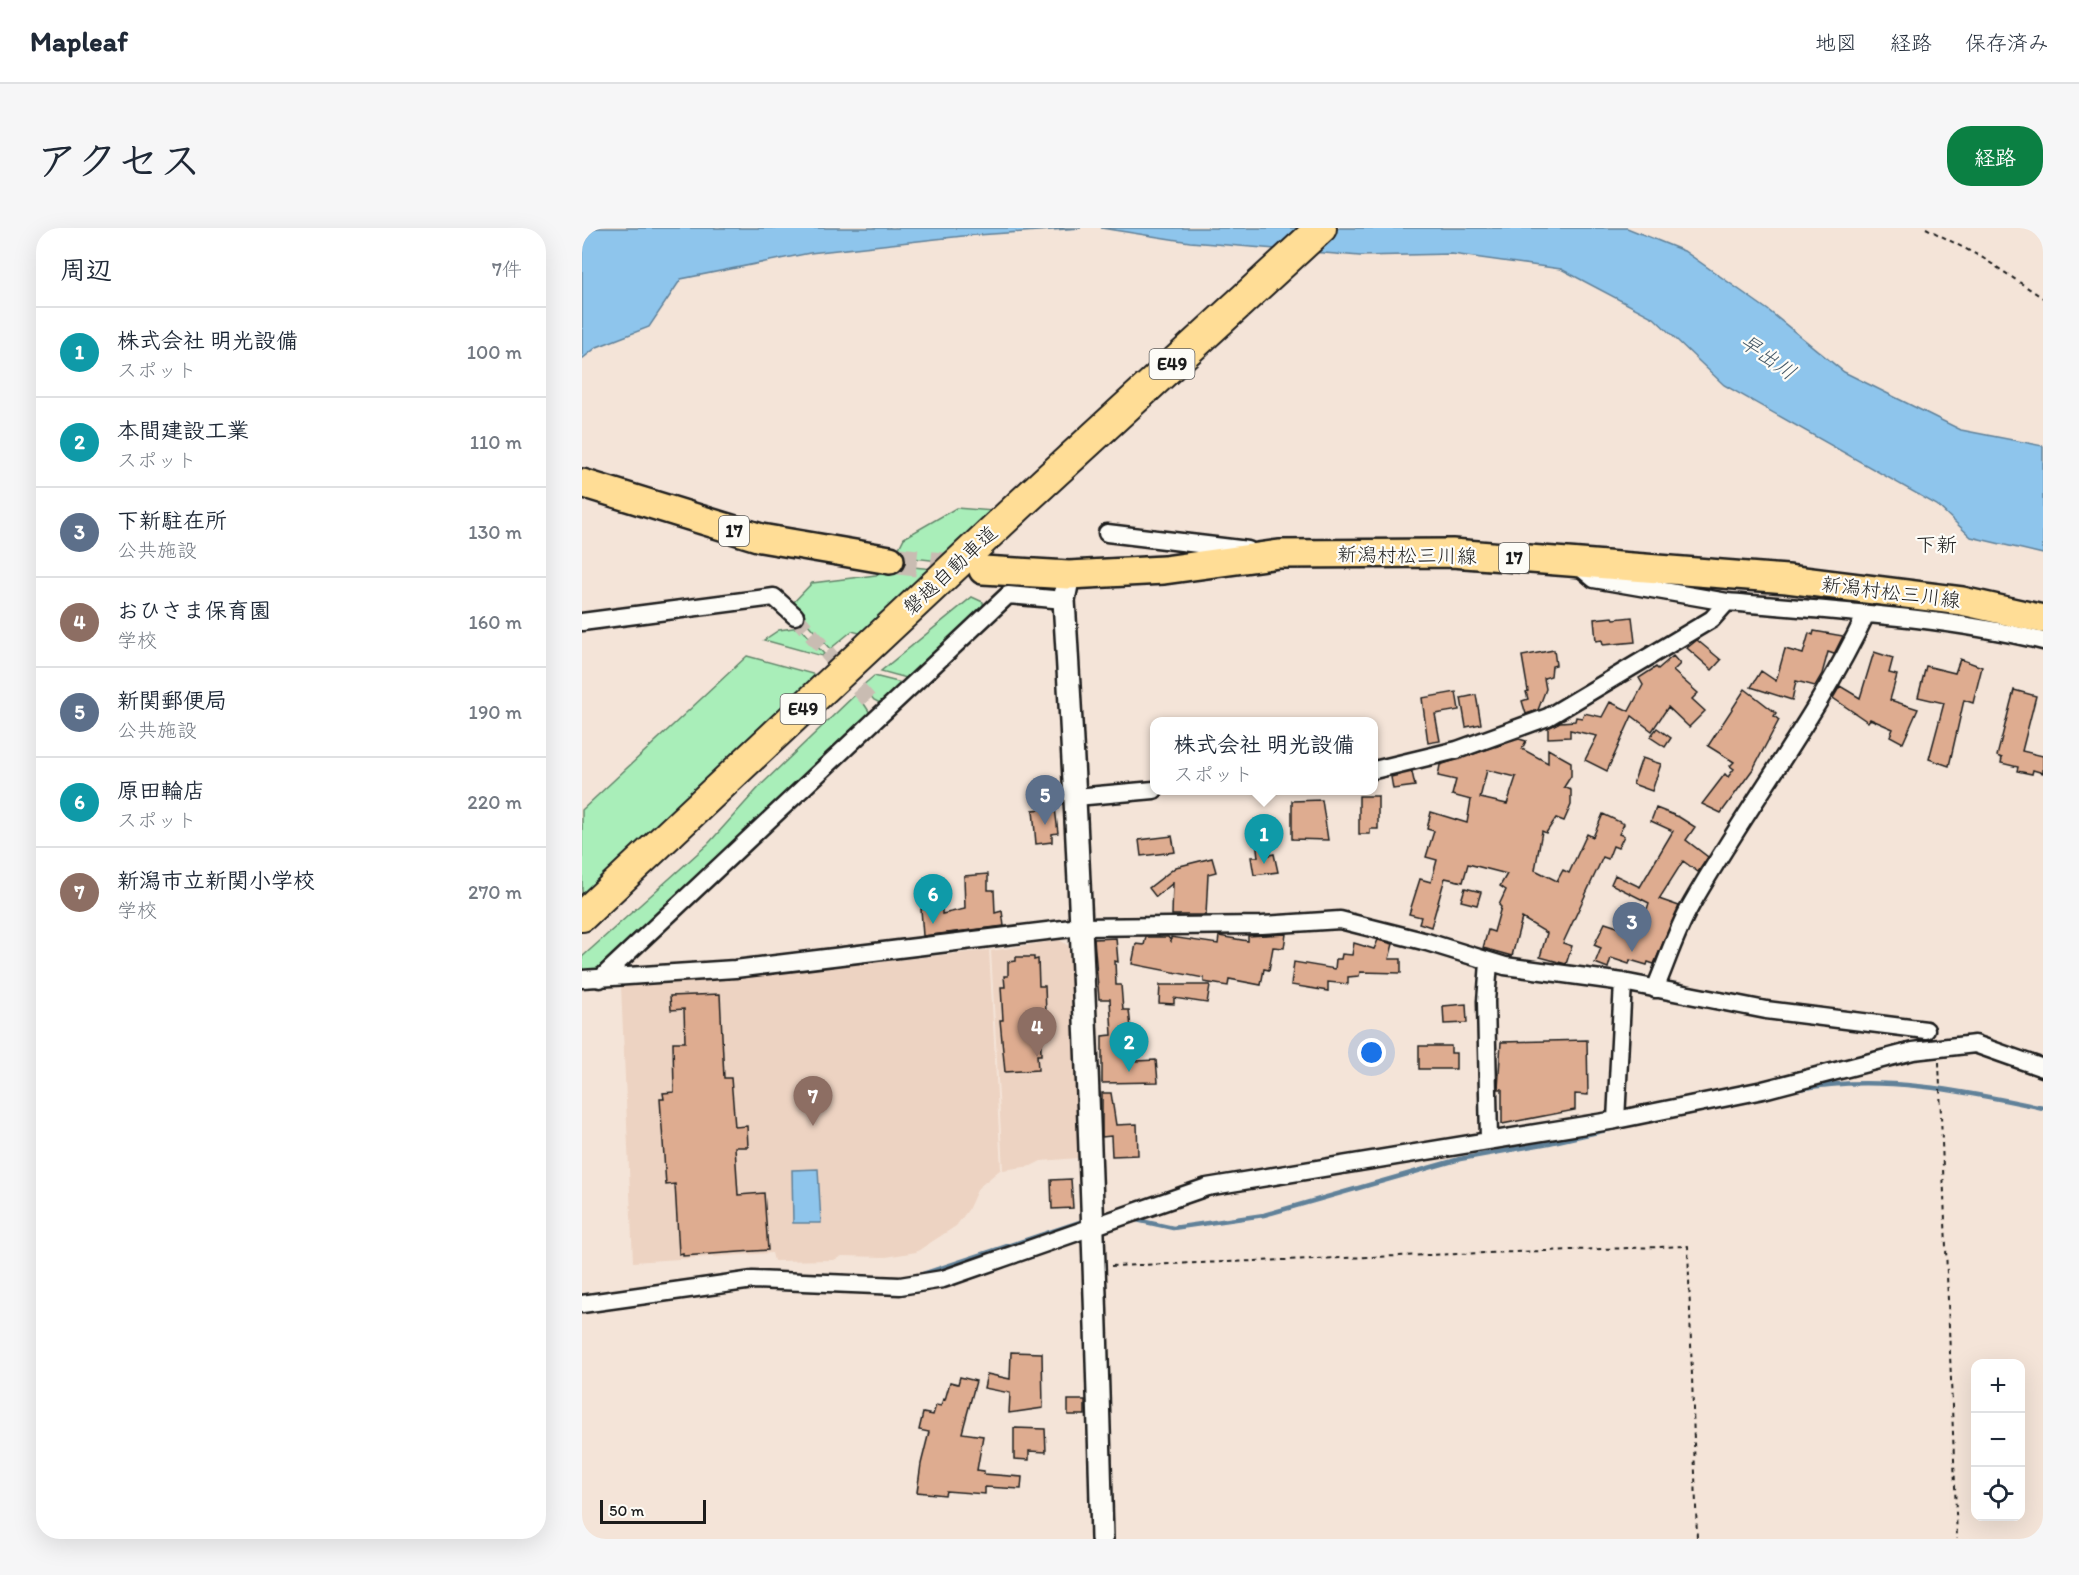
<!DOCTYPE html>
<html lang="ja">
<meta charset="utf-8">
<style>
body{margin:0;font-family:Itim,"Klee One",sans-serif;background:#f6f6f7;color:#1f2937}
.controls{position:absolute;right:18px;bottom:18px;display:grid;overflow:hidden;border-radius:12px;box-shadow:0 6px 24px #0002}
.controls button{width:54px;height:54px;display:grid;place-items:center;padding:0;border:0;border-bottom:2px solid #e0e1e3;background:#fff;color:#1f2937;font:30px sans-serif}
.scale{position:absolute;left:18px;bottom:15px;width:106px;box-sizing:border-box;padding-left:6px;border:3px solid #1c1c1c;border-top:0;font-size:16px;line-height:21px;white-space:nowrap;color:#1c1c1c;-webkit-text-stroke:4px #fdfcf7;paint-order:stroke}
.you{position:absolute;left:790px;top:825px;width:21px;height:21px;margin:-15px;border:4px solid #fff;border-radius:50%;background:#1a73e8;box-shadow:0 0 0 9px #1a73e833}
.badge{display:grid;place-items:center;width:39px;height:39px;border-radius:50%;background:#0b8043;color:#fff;font-size:20px;font-weight:700}
.pin{position:absolute;translate:-50% -50px;filter:drop-shadow(0 2px 3px #0008)}
.pin::after{content:'';position:absolute;top:32px;width:21px;height:18px;background:inherit;clip-path:polygon(0 0,100% 0,50% 100%)}
.popup{position:absolute;left:568px;top:489px;width:228px;height:78px;box-sizing:border-box;display:grid;place-content:center;border-radius:12px;background:#fff;filter:drop-shadow(0 2px 4px #0005);font-size:20px;white-space:nowrap;color:#747a83}
.popup b{font-size:22px;color:#1f2937}
.popup::after{content:'';position:absolute;left:50%;top:100%;margin-left:-12px;border:12px solid transparent;border-top-color:#fff}
.list{margin:0;padding:0;list-style:none}
h2{display:flex;justify-content:space-between;align-items:center;height:78px;margin:0;padding:0 24px;font-size:26px}
h2 small{font-size:20px;font-weight:400;color:#747a83}
.list li{display:grid;grid-template-columns:39px 1fr auto;gap:18px;align-items:center;box-sizing:border-box;height:90px;padding:0 24px;border-top:2px solid #e0e1e3}
.list b{display:block;font-size:22px;white-space:nowrap}
.list p{margin:0;font-size:20px;white-space:nowrap;color:#747a83}
.list em{font-size:20px;font-style:normal;color:#747a83}
.icon{flex:none;width:33px;height:33px;fill:none;stroke:currentColor;stroke-width:2;stroke-linecap:round;stroke-linejoin:round}
.map{position:relative;flex:none;width:1461px;height:1311px;overflow:hidden;border-radius:24px}
header{display:flex;align-items:center;gap:36px;box-sizing:border-box;height:84px;padding:0 30px;background:#fff;border-bottom:2px solid #e0e1e3}
header strong{font-size:28px}
nav{display:flex;gap:33px;margin-inline-start:auto;font-size:21px}
.intro{display:flex;align-items:center;justify-content:space-between;box-sizing:border-box;height:144px;padding:0 36px}
h1{margin:0;font-size:42px}
.button{padding:15px 27px;border-radius:24px;background:#0b8043;color:#fff;font-size:21px;font-weight:700}
main{display:flex;gap:36px;padding:0 36px}
aside{flex:1;background:#fff;border-radius:24px;box-shadow:0 6px 24px #0002}
.map>svg:first-child{display:block}
</style>
<header>
<strong>Mapleaf</strong>
<nav><a>地図</a><a>経路</a><a>保存済み</a></nav>
</header>
<div class="intro"><h1>アクセス</h1><a class="button">経路</a></div>
<main>
<aside>
<h2>周辺<small>7件</small></h2>
<ul class="list">
<li><span class="badge" style="background:#0f9aa8">1</span><div><b>株式会社 明光設備</b><p>スポット</p></div><em>100 m</em></li>
<li><span class="badge" style="background:#0f9aa8">2</span><div><b>本間建設工業</b><p>スポット</p></div><em>110 m</em></li>
<li><span class="badge" style="background:#5c6f8a">3</span><div><b>下新駐在所</b><p>公共施設</p></div><em>130 m</em></li>
<li><span class="badge" style="background:#8d6e63">4</span><div><b>おひさま保育園</b><p>学校</p></div><em>160 m</em></li>
<li><span class="badge" style="background:#5c6f8a">5</span><div><b>新関郵便局</b><p>公共施設</p></div><em>190 m</em></li>
<li><span class="badge" style="background:#0f9aa8">6</span><div><b>原田輪店</b><p>スポット</p></div><em>220 m</em></li>
<li><span class="badge" style="background:#8d6e63">7</span><div><b>新潟市立新関小学校</b><p>学校</p></div><em>270 m</em></li>
</ul>
</aside>
<div class="map">
<svg width="1461" height="1311" viewBox="0 0 1461 1311">
<rect width="100%" height="100%" fill="#f4e4d8"/>
<filter id="ink" filterUnits="userSpaceOnUse"><feTurbulence type="fractalNoise" baseFrequency=".0167" numOctaves="2"/><feDisplacementMap in="SourceGraphic" scale="12" xChannelSelector="R" yChannelSelector="G"/><feConvolveMatrix kernelMatrix="1 2 1 2 8 2 1 2 1" color-interpolation-filters="sRGB"/></filter>
<g filter="url(#ink)">
<path fill="#edd3c2" d="M478 712 491 721 496 930 459 933 449 938 421 942 409 723Z
M407 722 419 941 396 960 386 982 374 998 334 1024 304 1029 260 1028 252 1032 192 1033 190 1025 51 1034 39 758 159 749Z"/>
<path fill="#a9eeb9" stroke="#62856a" stroke-width="1.5" d="M374 280 425 284 366 334 313 328 322 310Z
M331 339 362 342 281 406 270 403 248 421 209 377 230 355 294 347Z
M390 369 401 374 402 384 328 451 299 443Z
M218 399 242 426 240 428 182 412 197 402Z
M165 428 238 448 0 672V582Z
M292 448 320 455 319 462 302 477 292 472 280 458Z
M275 465 290 488 15 747H0V729L126 616 180 556Z"/>
<path fill="#8ec5ec" stroke="#608199" stroke-width="1.5" d="M0 0H499L381 8 228 25 99 51 67 99 15 119 0 131Z
M519 0H1045L1102 23 1186 82 1262 144 1379 202 1461 218V326L1389 309 1355 277 1142 157 1072 90 979 41 870 26 778 28 608 14Z
M236 941 239 995H211L210 942Z"/>
<g fill="none" stroke-linecap="round" stroke-linejoin="round">
<path stroke="#608199" stroke-width="4.5" d="M1217 861C1297 846 1382 863 1461 880
M550 991 591 1000 682 987 878 931 967 915 1033 900
M338 1047 498 994"/>
</g>
<path fill="#deac90" stroke="#1c1c1c" stroke-width="1.5" fill-rule="evenodd" d="M1031 389 1032 391 1050 389 1053 414 1021 417 1020 412 1014 413 1012 391Z
M1232 403 1261 408 1252 426 1246 424 1240 446 1233 458 1214 453 1210 472 1169 459 1179 443 1194 453 1203 421 1221 426 1227 405 1231 407Z
M1115 412 1139 432 1130 442 1105 420Z
M972 422 974 437 970 438 969 448 962 450 964 461 956 482 944 486 940 473 946 471 944 464 946 463 940 428Z
M1292 424 1311 430 1307 445 1315 447 1308 472 1336 481 1321 515 1308 508 1311 501 1288 491 1286 494 1251 470 1258 458 1278 470Z
M1091 428 1098 436 1091 443 1116 465 1110 471 1123 483 1107 499 1086 479 1070 503 1050 488 1025 543 1003 532 1015 508 988 502V509L966 510V500L978 494 993 493 994 489 1000 490 1002 485 1020 489 1028 474 1047 483 1061 457 1057 450 1074 439 1076 441Z
M1378 431 1400 439 1391 475 1382 472 1367 538 1347 531 1362 475 1336 469 1344 438 1373 445Z
M1163 461 1194 485 1192 488 1197 492 1171 541 1139 585 1120 576 1143 546 1146 549 1152 541 1148 538 1152 534 1126 518Z
M1432 462 1454 468 1440 523 1461 528V545L1451 542 1450 546 1435 543 1436 539 1419 535 1420 530 1415 528Z
M874 464 877 482 853 486 858 513 846 515 840 470Z
M894 467 899 496 884 499 879 470Z
M1075 500 1089 510 1083 519 1068 509Z
M937 511 944 513 940 521 966 535V521L989 534V548L982 559 989 562V577L982 593 974 590 964 605 960 603 953 642 975 653 981 642 987 645 1005 606 1011 609 1021 586 1042 596 1037 606 1042 608 1036 620 1031 618 1026 631 1021 629 981 715 990 718 984 736 958 729 965 705 940 690 930 728 901 720 906 702 912 704 919 679 917 677 924 662 918 658 925 646 886 636 881 654 863 650 849 699 837 695 839 689 827 686 838 651 849 654 855 632 844 629 852 603 845 601 849 584 885 595 889 572 870 567 874 552 856 548 858 537ZM905 542 934 549 925 576 898 570Z
M1060 530 1079 536 1070 563 1051 556Z
M830 544 833 558 811 561 809 549Z
M777 568H796V601H788V606H777Z
M740 572 746 612 710 611V573Z
M473 580 476 605 470 606V614L454 616 451 582Z
M1074 580 1097 589 1113 599 1104 612 1126 629 1116 644 1101 633 1077 671 1097 678 1072 736 1066 734 1065 737 1048 732 1047 736 1029 730 1026 740 1013 735 1019 720 1012 717 1023 695 1057 706 1067 675 1029 656 1033 647 1058 659 1091 603 1069 593Z
M681 593 687 627 692 626 696 644 672 647 669 629H676L672 594Z
M590 608 593 624 559 628 557 612Z
M630 630 634 644 626 646 624 687H590L591 655 574 669 567 660 594 639Z
M406 646V662H412L413 685 420 683 422 698 341 708 339 681 360 679V686L383 681 382 648Z
M883 660 899 664 895 677 879 673Z
M704 706 702 720 691 719 687 742 682 741 679 757 647 751 646 758 622 754V750L550 736 554 716 562 717 564 709H586L589 713V709L636 716 637 708 666 713V708Z
M534 710 536 734 533 733 534 757H539L541 782H547L549 800 552 799 554 833 574 832 576 854 520 855V808L530 807 528 771H517L512 711Z
M796 712 811 716 807 731H819V745L778 744 777 748 766 749V756L746 754V763L709 757 712 734 753 741 754 731H759L760 726 770 727 772 715 792 721Z
M434 729H452V732L456 731 457 758H463L464 786 458 787 459 827H455L456 842 423 844 418 792H421L419 759H423L422 748H426V734L434 733Z
M578 757H628L625 775 592 770V776L577 775Z
M138 766 142 850H149L153 899 165 898 166 919H153L156 967 182 965 186 1022 101 1028V1025L97 1026 93 956 84 957 78 871H82L81 865 92 864 91 814H103L102 781 89 782 88 768Z
M884 776 885 795 862 796 861 778Z
M1005 812 1006 867 993 866V882L920 896V861H916L919 814Z
M837 818H869V825H874V841H837Z
M520 865H529L534 897 555 896 556 927 530 928 529 908 520 909Z
M489 951 491 980 470 981 469 952Z
M429 1124 460 1125 461 1180 427 1185 428 1165 402 1160 405 1146 428 1151Z
M378 1149 394 1153 380 1205 401 1208 395 1242 402 1243V1246L440 1249 439 1261 403 1259V1266L364 1263 363 1267 335 1264 339 1236 347 1204 337 1202 341 1185 351 1187 354 1177 359 1178 361 1171 363 1172 368 1154 376 1156Z
M486 1172H503V1187H486Z
M432 1200 463 1201 464 1224 447 1223V1232L432 1231Z"/>
<g fill="none" stroke-linecap="round" stroke-linejoin="round">
<path stroke="#c9bcb2" stroke-width="16" stroke-dasharray="16 8" stroke-linecap="butt" d="M213 388 290 476"/>
<path stroke="#c9bcb2" stroke-width="27" stroke-dasharray="27 14" stroke-linecap="butt" d="M308 332 388 341"/>
<defs>
<path id="minor" d="M525 305 666 322
M1145 374C1250 383 1358 388 1461 413
M0 394 192 369 213 388
M792 542 875 522 966 489 1130 391 1145 374 1012 351 993 335
M494 569 572 562
M0 751 153 741 498 699 680 697 758 692 845 714 923 738 1041 754 1184 782 1344 802
M18 751 426 367 482 372
M1073 761C1085 733 1094 703 1109 677 1165 578 1236 488 1284 386
M1034 892 1041 754
M907 911 904 773 907 735
M0 1076 171 1052 318 1058 361 1051 625 959 1034 892 1181 862 1331 823 1393 816 1461 840"/>
<path id="tertiary" d="M487 347 482 372C501 685 512 998 520 1311"/>
<path id="primary" d="M0 255 179 310 308 332
M401 342 487 347 582 342 697 326 870 325 1205 351 1380 373 1461 391"/>
<path id="motorway" d="M0 688 442 273 739 0"/>
</defs>
<use href="#minor" stroke="#1c1c1c" stroke-width="21"/>
<use href="#tertiary" stroke="#1c1c1c" stroke-width="26"/>
<use href="#primary" stroke="#1c1c1c" stroke-width="32"/>
<use href="#motorway" stroke="#1c1c1c" stroke-width="34"/>
<path stroke="#1c1c1c" stroke-width="2" stroke-dasharray="4.5 4.5" stroke-linecap="butt" d="M1344 0 1401 30 1461 70
M1357 834 1375 1311
M529 1038 1106 1018 1115 1311"/>
<use href="#minor" stroke="#fdfcf7" stroke-width="16"/>
<use href="#tertiary" stroke="#fdfcf7" stroke-width="21"/>
<use href="#primary" stroke="#ffdd96" stroke-width="27"/>
<use href="#motorway" stroke="#ffdd96" stroke-width="30"/>
</g>
</g>
<g text-anchor="middle" stroke-width="4.5" stroke-linejoin="round" paint-order="stroke">
<g fill="#fdfcf7" stroke="#605f5e" stroke-width="1.5">
<rect x="567.5" y="121" width="45" height="30" rx="4.5"/>
<rect x="137" y="288" width="30" height="30" rx="4.5"/>
<rect x="917" y="315" width="30" height="30" rx="4.5"/>
<rect x="198.5" y="466" width="45" height="30" rx="4.5"/>
</g>
<g font-size="18" font-weight="bold" fill="#1c1c1c">
<text x="590" y="142">E49</text>
<text x="152" y="309">17</text>
<text x="932" y="336">17</text>
<text x="221" y="487">E49</text>
</g>
<g font-size="20" fill="#1c1c1c" stroke="#fdfcf7">
<text transform="translate(825 327) rotate(1)" y="7">新潟村松三川線</text>
<text transform="translate(368 342) rotate(-43)" y="7">磐越自動車道</text>
<text transform="translate(1309 364) rotate(7)" y="7">新潟村松三川線</text>
</g>
<g font-size="21" font-style="italic" fill="#445765" stroke="#fdfcf7">
<text transform="translate(1186 129) rotate(35)" y="7">早出川</text>
</g>
<g font-size="21" fill="#1c1c1c" stroke="#fdfcf7">
<text x="1354" y="324">下新</text>
</g>
</g>
</svg>
<div class="controls">
<button>+</button>
<button>−</button>
<button><svg class="icon" aria-label="locate" viewBox="0 0 24 24"><circle cx="12" cy="12" r="6"/><path d="M12 2v4M12 18v4M2 12h4M18 12h4"/></svg></button>
</div>
<div class="scale">50 m</div>
<div class="you"></div>
<div class="pin badge" style="left:682px;top:636px;background:#0f9aa8">1</div>
<div class="popup"><b>株式会社 明光設備</b>スポット</div>
<div class="pin badge" style="left:547px;top:844px;background:#0f9aa8">2</div>
<div class="pin badge" style="left:1050px;top:724px;background:#5c6f8a">3</div>
<div class="pin badge" style="left:455px;top:829px;background:#8d6e63">4</div>
<div class="pin badge" style="left:463px;top:597px;background:#5c6f8a">5</div>
<div class="pin badge" style="left:351px;top:696px;background:#0f9aa8">6</div>
<div class="pin badge" style="left:231px;top:898px;background:#8d6e63">7</div>
</div>
</main>
